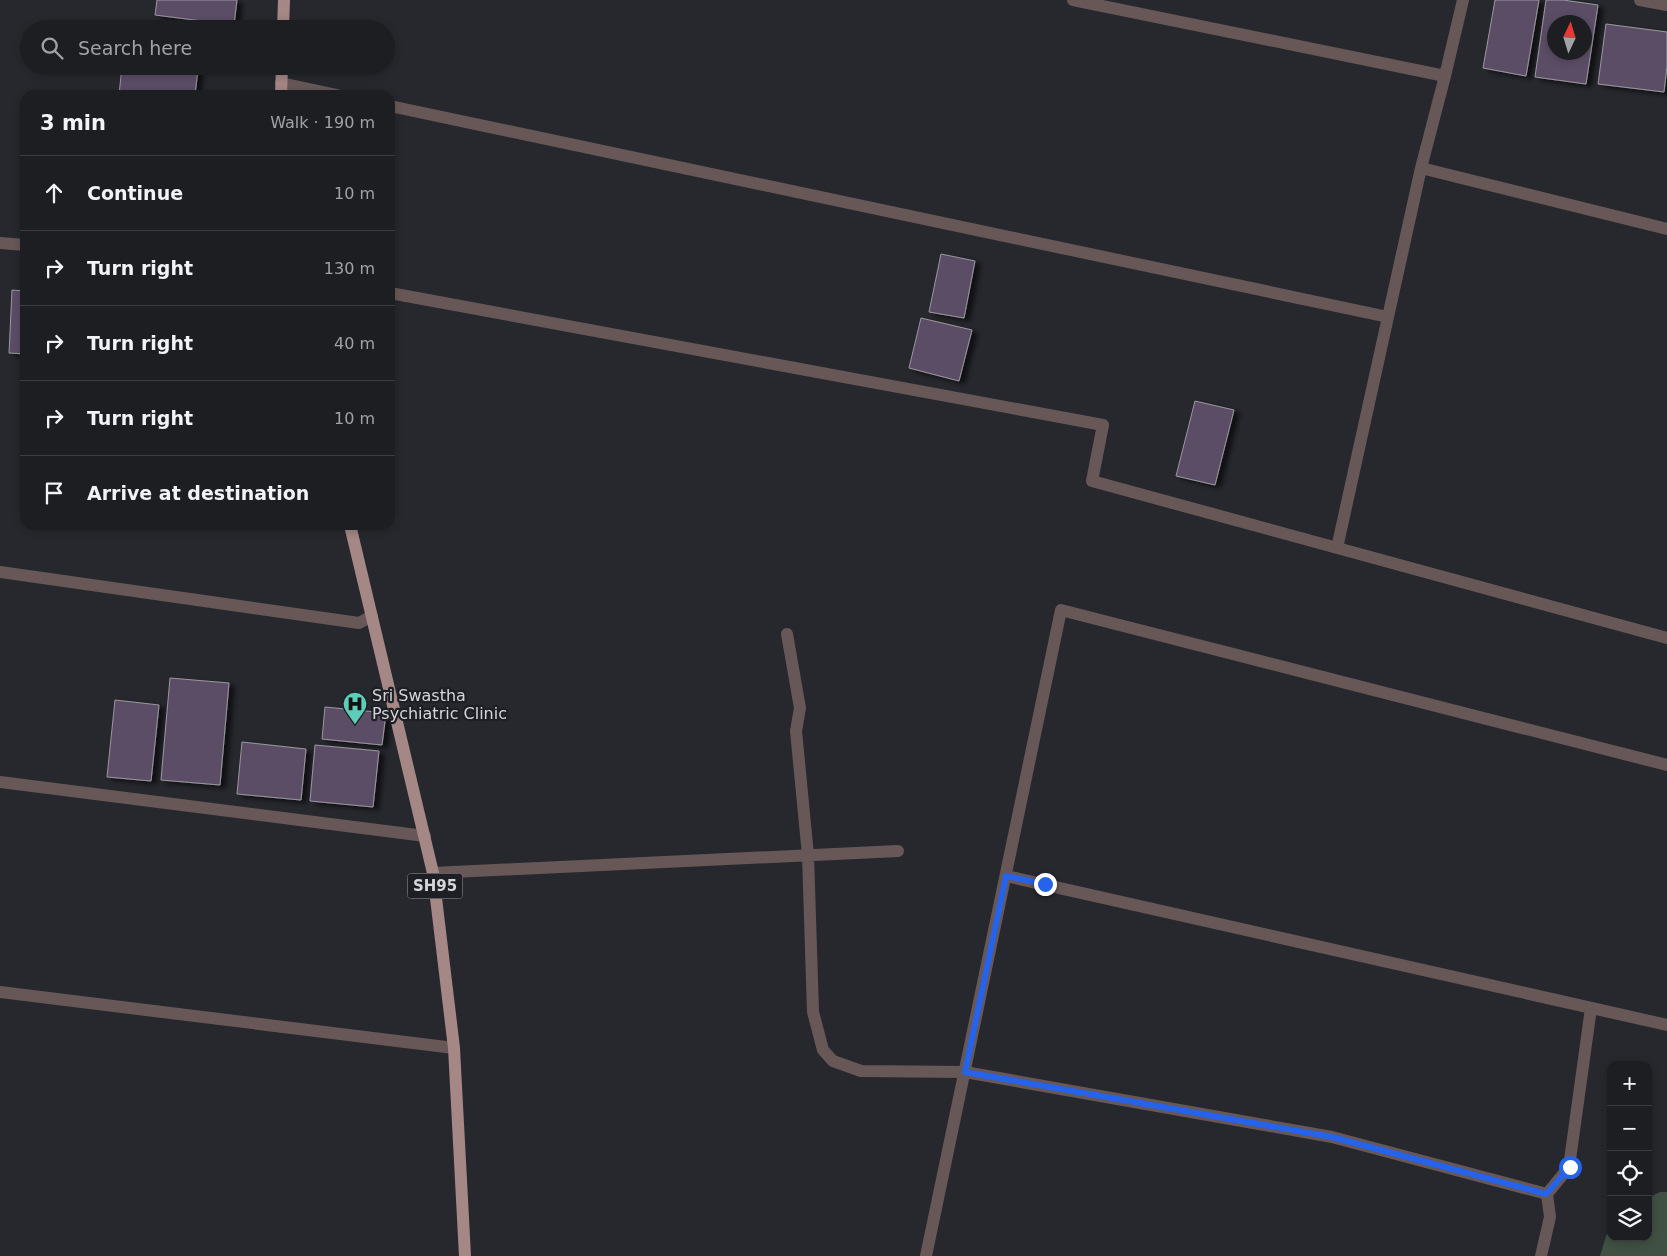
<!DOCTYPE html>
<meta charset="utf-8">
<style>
body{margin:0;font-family:"DejaVu Sans",sans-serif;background:#25272a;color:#f1f3f6}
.controls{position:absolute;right:15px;bottom:15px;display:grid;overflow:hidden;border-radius:10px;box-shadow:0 2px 8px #0003}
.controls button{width:45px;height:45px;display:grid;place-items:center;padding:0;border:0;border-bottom:1px solid #3b3c40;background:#1d1e22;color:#f1f3f6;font:25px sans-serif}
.compass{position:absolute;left:1547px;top:15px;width:45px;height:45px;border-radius:50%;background:#1d1e22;box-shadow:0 2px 8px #0003;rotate:4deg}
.stop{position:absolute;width:15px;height:15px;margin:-11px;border:4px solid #2563eb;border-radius:50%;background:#fff}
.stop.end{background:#2563eb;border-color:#fff;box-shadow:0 1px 5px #0008}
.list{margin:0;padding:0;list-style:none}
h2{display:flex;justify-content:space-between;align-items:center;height:65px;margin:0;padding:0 20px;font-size:21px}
h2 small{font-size:16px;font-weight:400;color:#a0a2a5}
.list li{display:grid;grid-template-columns:32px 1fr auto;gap:15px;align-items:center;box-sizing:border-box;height:75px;padding:0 20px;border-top:1px solid #3b3c40}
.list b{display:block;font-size:19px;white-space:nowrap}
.list em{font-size:16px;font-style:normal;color:#a0a2a5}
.icon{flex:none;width:28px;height:28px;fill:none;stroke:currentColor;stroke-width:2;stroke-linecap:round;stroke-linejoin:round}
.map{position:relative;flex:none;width:1667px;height:1256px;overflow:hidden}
.search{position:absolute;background:#1d1e22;box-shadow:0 2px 8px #0003;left:20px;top:20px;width:375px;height:55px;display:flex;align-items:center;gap:12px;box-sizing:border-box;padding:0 18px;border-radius:28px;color:#a0a2a5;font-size:19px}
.panel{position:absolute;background:#1d1e22;box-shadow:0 2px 8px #0003;left:20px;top:90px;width:375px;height:440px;border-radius:15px}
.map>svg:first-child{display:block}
</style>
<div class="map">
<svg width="1667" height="1256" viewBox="0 0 1667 1256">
<defs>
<filter id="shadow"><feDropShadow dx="5.5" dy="3" stdDeviation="2.5" flood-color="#0009"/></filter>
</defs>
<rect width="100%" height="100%" fill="#27282e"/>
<path fill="#405042" d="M1660 1192H1667V1256H1600L1606 1236 1611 1230V1237H1648V1198Z"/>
<path fill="#5b4d66" stroke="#9b979f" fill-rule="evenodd" filter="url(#shadow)" d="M157 0H237L234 25 155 15Z
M1495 0H1539L1526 76 1483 68Z
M1546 0H1563L1598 5 1586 84 1535 77ZM1554 22H1584V52H1554Z
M1606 24 1667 32V66L1664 92 1598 84Z
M122 66H173L198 69 195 95H119Z
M941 254 975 261 964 318 929 312Z
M12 290 25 291V354L9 353Z
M921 318 972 330 959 381 909 368Z
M1195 401 1234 410 1215 485 1176 476Z
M170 678 229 683 220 785 161 780Z
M115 700 159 705 151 781 107 777Z
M325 707 386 713 382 745 322 739Z
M242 742 306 749 301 800 237 794Z
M315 745 379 751 373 807 310 801Z"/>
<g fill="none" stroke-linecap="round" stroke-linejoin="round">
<path stroke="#675857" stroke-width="12" d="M1073 0 1445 76 1421 168 1667 229
M1640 0 1667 5
M1445 76 1463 0
M281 83 337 95
M390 106 1388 317 1421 168
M0 243 25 245
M390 293 1103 425 1092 481 1667 638
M1337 548 1388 317
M0 572 359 623 372 616
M787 634 800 708 796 731 808 855 813 1012 823 1050 833 1061 861 1071 965 1072 1332 1137 1547 1194
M0 782 425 836
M433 873 898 851
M1006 876 1667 1025
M0 992 454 1048
M926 1256 1061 610 1667 765
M1541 1256 1550 1217 1547 1194 1569 1167 1591 1008"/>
<path stroke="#a58785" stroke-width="12" d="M283 29 284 0
M281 95 282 66
M350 525 433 873 454 1048 465 1256"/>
</g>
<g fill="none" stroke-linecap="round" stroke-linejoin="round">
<path stroke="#2563eb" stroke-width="6" d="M1045 884 1006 876 965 1072 1332 1137 1546 1194 1570 1167"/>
</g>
<defs>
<symbol id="hospital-pin" viewBox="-11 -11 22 30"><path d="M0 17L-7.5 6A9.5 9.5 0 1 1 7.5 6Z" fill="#5dceb9" stroke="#1e1e25"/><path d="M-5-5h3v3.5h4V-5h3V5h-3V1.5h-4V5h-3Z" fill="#111"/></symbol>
</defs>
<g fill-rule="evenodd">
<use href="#hospital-pin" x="341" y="690" width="28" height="38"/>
</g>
<g text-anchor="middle" stroke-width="4.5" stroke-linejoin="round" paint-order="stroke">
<rect fill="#1e1e25" stroke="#9e9fa4" stroke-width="1" x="407.5" y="873.5" width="55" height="25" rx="4"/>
<g font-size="15" font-weight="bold" fill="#d5d6da">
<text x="435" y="891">SH95</text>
</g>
<g font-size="16" fill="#d5d6da" stroke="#1e1e25" text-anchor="start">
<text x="372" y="701">Sri Swastha<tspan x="372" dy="18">Psychiatric Clinic</tspan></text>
</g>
</g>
</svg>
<div class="controls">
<button>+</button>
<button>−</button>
<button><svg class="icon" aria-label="locate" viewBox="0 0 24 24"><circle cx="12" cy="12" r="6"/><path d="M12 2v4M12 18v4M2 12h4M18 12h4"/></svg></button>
<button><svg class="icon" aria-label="layers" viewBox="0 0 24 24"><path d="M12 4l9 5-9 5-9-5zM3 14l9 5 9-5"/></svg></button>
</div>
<svg class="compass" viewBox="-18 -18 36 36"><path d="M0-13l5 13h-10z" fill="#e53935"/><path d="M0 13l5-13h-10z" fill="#a0a2a5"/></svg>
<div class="stop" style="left:1570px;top:1167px"></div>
<div class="stop end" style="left:1045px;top:884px"></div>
<div class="search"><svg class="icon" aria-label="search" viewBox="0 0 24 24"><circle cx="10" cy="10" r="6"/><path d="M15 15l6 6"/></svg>Search here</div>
<section class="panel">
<h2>3 min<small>Walk · 190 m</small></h2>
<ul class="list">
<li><svg class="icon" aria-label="ahead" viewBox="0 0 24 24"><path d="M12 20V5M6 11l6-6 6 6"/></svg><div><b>Continue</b></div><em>10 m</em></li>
<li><svg class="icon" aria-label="right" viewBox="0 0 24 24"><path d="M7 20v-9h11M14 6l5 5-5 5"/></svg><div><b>Turn right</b></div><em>130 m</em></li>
<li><svg class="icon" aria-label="right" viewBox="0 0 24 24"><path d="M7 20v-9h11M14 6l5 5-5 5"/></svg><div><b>Turn right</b></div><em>40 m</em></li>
<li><svg class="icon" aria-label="right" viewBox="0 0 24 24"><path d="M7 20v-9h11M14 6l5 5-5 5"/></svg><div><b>Turn right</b></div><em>10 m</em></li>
<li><svg class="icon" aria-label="arrive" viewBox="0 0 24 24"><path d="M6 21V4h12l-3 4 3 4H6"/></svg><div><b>Arrive at destination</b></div></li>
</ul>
</section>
</div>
